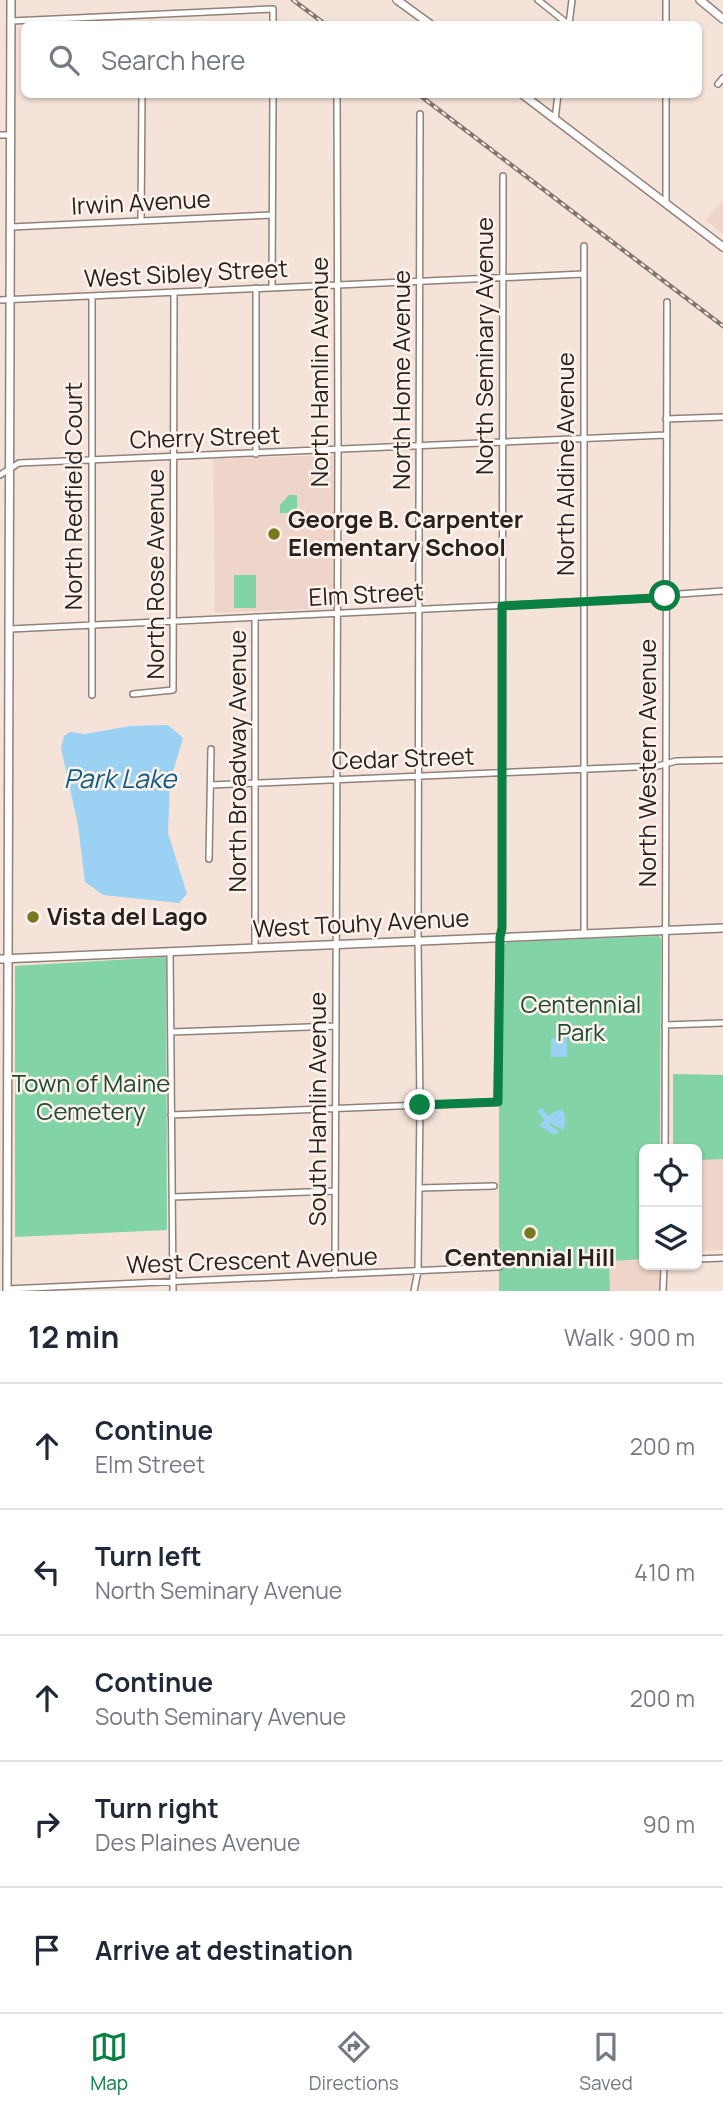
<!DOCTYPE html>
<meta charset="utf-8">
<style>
body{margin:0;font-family:Manrope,sans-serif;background:#f6f6f7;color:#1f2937}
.controls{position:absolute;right:21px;bottom:21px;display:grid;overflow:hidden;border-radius:10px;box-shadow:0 2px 5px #0004}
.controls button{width:63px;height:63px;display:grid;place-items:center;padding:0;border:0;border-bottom:2px solid #e0e1e3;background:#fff;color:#1f2937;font:35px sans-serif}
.stop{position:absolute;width:21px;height:21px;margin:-16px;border:5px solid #0b8043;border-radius:50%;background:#fff}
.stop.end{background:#0b8043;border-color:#fff;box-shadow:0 2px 7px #0008}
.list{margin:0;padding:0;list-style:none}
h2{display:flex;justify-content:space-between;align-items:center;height:91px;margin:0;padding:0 28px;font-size:30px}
h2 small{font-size:23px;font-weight:400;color:#747a83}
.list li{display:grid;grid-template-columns:46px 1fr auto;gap:21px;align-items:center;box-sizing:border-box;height:126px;padding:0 28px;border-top:2px solid #e0e1e3}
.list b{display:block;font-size:26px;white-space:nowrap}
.list p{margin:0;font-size:23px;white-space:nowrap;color:#747a83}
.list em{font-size:23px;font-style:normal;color:#747a83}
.icon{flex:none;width:38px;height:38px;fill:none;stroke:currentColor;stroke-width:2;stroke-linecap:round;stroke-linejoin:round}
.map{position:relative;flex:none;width:723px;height:1291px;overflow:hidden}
.search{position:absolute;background:#fff;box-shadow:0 2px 5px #0004;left:21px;right:21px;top:21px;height:77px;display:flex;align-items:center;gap:18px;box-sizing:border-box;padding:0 24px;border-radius:10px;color:#747a83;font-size:26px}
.sheet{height:721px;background:#fff}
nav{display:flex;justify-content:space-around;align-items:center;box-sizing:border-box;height:98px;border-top:2px solid #e0e1e3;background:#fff;font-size:19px;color:#747a83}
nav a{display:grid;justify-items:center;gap:4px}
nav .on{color:#0b8043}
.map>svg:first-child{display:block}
</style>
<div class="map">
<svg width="723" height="1291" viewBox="0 0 723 1291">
<rect width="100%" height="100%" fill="#f5e3da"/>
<path fill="#efd5c9" d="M723 200V234L705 220Z
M334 455 333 608 215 613 213 459Z
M673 1074 723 1075V1250L697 1251V1149H673Z
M644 1259V1265H659V1291H499V1264Z"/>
<path fill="#82d3a6" d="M289 495H297V513H280V505Z
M234 575H256V608H234Z
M659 936 661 939 660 1149H644V1259L609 1261 610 1291H499V1105L501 1101 502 946 508 942Z
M166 957 167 1230 15 1237V966Z
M673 1074 723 1075V1159L697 1160V1149H673Z"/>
<path fill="#9bd1f2" d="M168 725 183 738 170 782 168 833 187 894 179 903 103 895 85 882 78 825 61 748 64 736 70 732 85 734 130 726Z
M551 1038H567V1057H551Z
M542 1108 548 1116 556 1111 563 1109 566 1121 563 1130 550 1123 549 1125 559 1131 555 1135 539 1126 544 1120 537 1111Z"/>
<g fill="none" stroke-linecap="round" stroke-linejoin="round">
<defs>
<path id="street" d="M538 0 568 24
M11 21 273 9V24
M569 24 572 0
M666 24V0
M718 84 723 78
M666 94V204
M555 120 558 94
M0 135H11
M141 221 142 94
M11 227 272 215
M584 246V933
M256 288V454
M272 288 273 94
M0 300 584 274
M666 419 723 417
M0 475 19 463 666 435
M10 629 654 598 665 595 723 591
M133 694 173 690 174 292
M92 695V296
M211 785 658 766 676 761 723 760
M209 859 211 749
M255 947V617
M170 951 173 1291
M665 1025 723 1023
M171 1032 336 1026
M171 1115 497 1102 500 937 502 928 503 176
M665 1149C667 867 665 585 667 302
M419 1188 494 1186
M172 1197 335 1191
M697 1259 723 1258
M335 1275 338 450 337 94
M7 1289 499 1267
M414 1291 418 1271 420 1105 418 940 420 114
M663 1291 664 1265"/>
<path id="secondary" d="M397 0 430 24
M700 0 723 19
M522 94 723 247
M0 959 723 928
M7 1291 11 0"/>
</defs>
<use href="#street" stroke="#918179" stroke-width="8"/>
<use href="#secondary" stroke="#918179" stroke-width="10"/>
<use href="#street" stroke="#fff" stroke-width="5"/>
<use href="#secondary" stroke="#fff" stroke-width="7"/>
<defs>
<path id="rail" d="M293 0 325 24
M418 94 723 326"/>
</defs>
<use href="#rail" stroke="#7f746e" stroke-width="4.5"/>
<use href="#rail" stroke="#fdf2ec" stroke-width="2" stroke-dasharray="5" stroke-linecap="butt"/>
</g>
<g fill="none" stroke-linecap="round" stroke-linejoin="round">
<path stroke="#0b8043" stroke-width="9" d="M420 1105 498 1102 500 937 502 928V606L654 598 665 596"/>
</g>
<g fill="#78781e" stroke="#fdf2ec" stroke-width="2.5">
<circle cx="274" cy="534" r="7"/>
<circle cx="33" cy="917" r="7"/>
<circle cx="530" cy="1233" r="7"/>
</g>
<g text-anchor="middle" stroke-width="5" stroke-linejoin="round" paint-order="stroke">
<g font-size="24" fill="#28211e" stroke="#fdf2ec">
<text transform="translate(141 203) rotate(-3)" y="8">Irwin Avenue</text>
<text transform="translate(186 274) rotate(-3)" y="8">West Sibley Street</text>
<text transform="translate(485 346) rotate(-90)" y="8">North Seminary Avenue</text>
<text transform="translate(320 372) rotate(-90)" y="8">North Hamlin Avenue</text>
<text transform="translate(402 380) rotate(-90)" y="8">North Home Avenue</text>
<text transform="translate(205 438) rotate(-2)" y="8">Cherry Street</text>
<text transform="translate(566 464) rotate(-90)" y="8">North Aldine Avenue</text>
<text transform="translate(74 496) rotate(-90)" y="8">North Redfield Court</text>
<text transform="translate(156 574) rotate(-90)" y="8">North Rose Avenue</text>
<text transform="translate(366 595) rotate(-3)" y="8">Elm Street</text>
<text transform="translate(403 759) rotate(-2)" y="8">Cedar Street</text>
<text transform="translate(238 761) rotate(-90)" y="8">North Broadway Avenue</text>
<text transform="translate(648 763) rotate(-90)" y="8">North Western Avenue</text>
<text transform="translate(361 924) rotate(-3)" y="8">West Touhy Avenue</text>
<text transform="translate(318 1109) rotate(-90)" y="8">South Hamlin Avenue</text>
<text transform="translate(252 1261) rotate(-2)" y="8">West Crescent Avenue</text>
</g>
<g font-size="24" font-weight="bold" fill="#28211e" stroke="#fdf2ec" text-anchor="start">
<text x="288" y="528">George B. Carpenter<tspan x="288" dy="28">Elementary School</tspan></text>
<text x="47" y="925">Vista del Lago</text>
<text x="530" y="1266" text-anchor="middle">Centennial Hill</text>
</g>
<g font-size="24" fill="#204a34" stroke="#fdf2ec">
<text x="581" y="1013">Centennial<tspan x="581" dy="28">Park</tspan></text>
<text x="91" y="1092">Town of Maine<tspan x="91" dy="28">Cemetery</tspan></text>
</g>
<g font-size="26" font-style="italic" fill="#105d81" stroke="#fdf2ec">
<text x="120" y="788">Park Lake</text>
</g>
</g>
</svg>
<div class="controls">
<button><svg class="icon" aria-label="locate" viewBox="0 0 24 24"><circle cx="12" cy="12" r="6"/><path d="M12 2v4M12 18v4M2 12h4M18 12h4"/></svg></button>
<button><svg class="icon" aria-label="layers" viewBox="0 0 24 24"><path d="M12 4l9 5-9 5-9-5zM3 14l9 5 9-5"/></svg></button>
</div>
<div class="stop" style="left:665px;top:596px"></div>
<div class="stop end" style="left:420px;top:1105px"></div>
<div class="search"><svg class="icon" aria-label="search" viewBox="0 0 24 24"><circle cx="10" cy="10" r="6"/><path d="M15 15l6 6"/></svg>Search here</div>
</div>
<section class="sheet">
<h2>12 min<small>Walk · 900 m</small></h2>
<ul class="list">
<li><svg class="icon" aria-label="ahead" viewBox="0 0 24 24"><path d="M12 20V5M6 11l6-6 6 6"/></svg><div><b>Continue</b><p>Elm Street</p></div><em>200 m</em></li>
<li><svg class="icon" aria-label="left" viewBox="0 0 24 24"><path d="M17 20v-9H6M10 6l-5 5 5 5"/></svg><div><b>Turn left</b><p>North Seminary Avenue</p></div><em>410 m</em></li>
<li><svg class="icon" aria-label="ahead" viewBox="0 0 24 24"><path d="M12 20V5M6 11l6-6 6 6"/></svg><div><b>Continue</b><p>South Seminary Avenue</p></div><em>200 m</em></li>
<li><svg class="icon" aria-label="right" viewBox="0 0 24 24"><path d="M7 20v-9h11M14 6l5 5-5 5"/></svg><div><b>Turn right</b><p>Des Plaines Avenue</p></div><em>90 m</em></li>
<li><svg class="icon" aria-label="arrive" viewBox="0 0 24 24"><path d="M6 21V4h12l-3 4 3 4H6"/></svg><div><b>Arrive at destination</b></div></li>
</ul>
</section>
<nav>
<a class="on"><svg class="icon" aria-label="map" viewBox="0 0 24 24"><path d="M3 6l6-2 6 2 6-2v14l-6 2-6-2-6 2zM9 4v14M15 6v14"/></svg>Map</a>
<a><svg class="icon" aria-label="directions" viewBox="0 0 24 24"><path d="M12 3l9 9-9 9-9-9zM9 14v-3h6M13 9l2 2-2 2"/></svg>Directions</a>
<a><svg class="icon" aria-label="saved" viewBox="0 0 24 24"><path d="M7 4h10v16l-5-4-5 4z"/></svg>Saved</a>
</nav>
